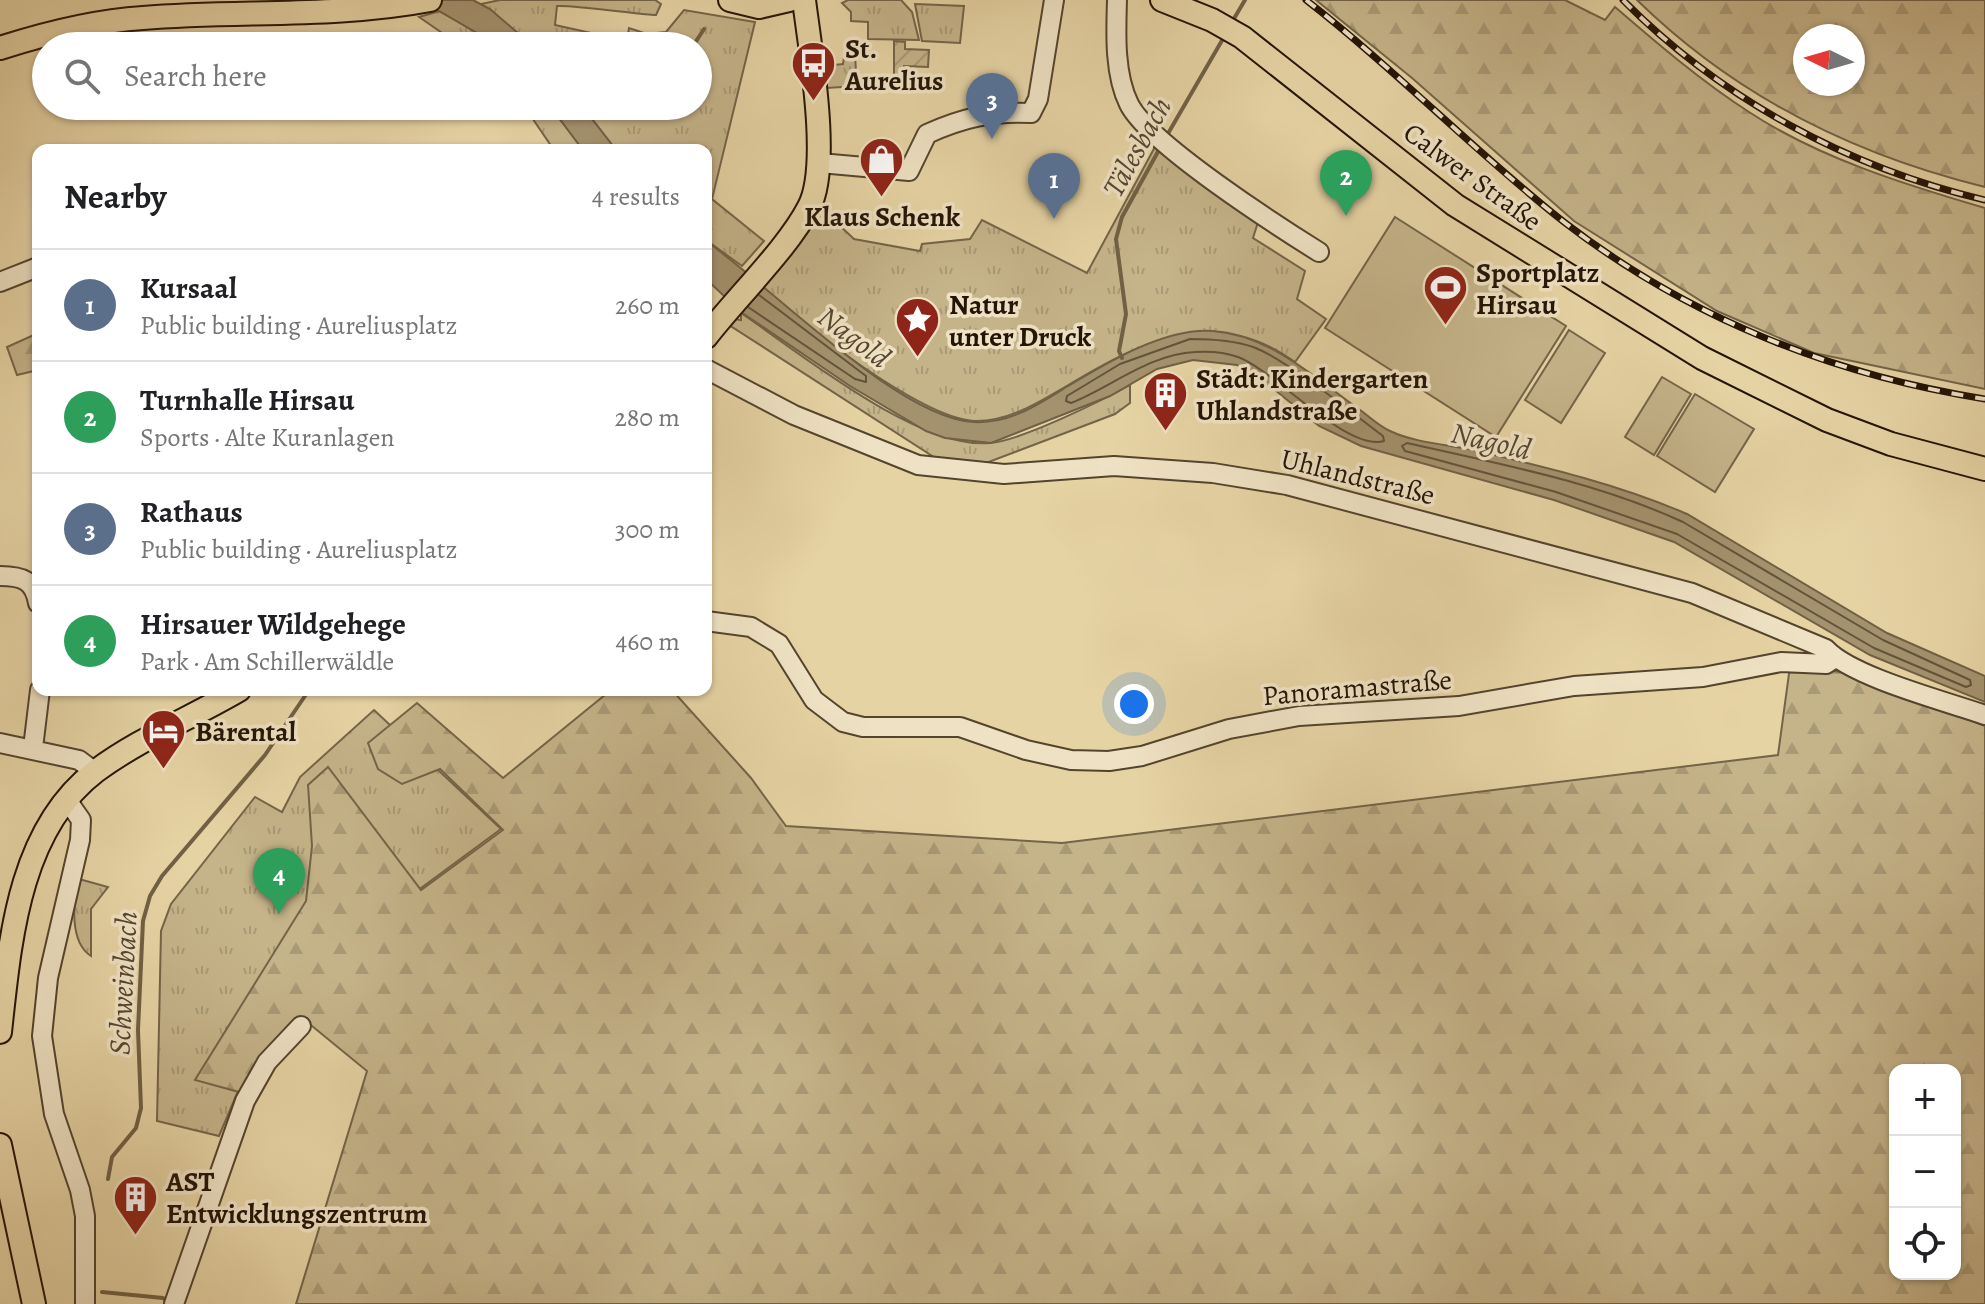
<!DOCTYPE html>
<meta charset="utf-8">
<style>
body{margin:0;font-family:Alegreya,serif;background:#f6f6f6;color:#202124}
.controls{position:absolute;right:24px;bottom:24px;display:grid;overflow:hidden;border-radius:16px;box-shadow:0 2px 6px #0004}
.controls button{width:72px;height:72px;display:grid;place-items:center;padding:0;border:0;border-bottom:2px solid #e0e0e0;background:#fff;color:#202124;font:40px sans-serif}
.compass{position:absolute;left:1793px;top:24px;width:72px;height:72px;border-radius:50%;background:#fff;box-shadow:0 2px 6px #0004;rotate:275deg}
.you{position:absolute;left:1134px;top:704px;width:28px;height:28px;margin:-20px;border:6px solid #fff;border-radius:50%;background:#1a73e8;box-shadow:0 0 0 12px #1a73e833}
.badge{display:grid;place-items:center;width:52px;height:52px;border-radius:50%;background:#111827;color:#fff;font-size:26px;font-weight:700}
.pin{position:absolute;translate:-50% -66px;filter:drop-shadow(0 2px 4px #0008)}
.pin::after{content:'';position:absolute;top:42px;width:28px;height:24px;background:inherit;clip-path:polygon(0 0,100% 0,50% 100%)}
.list{margin:0;padding:0;list-style:none}
h2{display:flex;justify-content:space-between;align-items:center;height:104px;margin:0;padding:0 32px;font-size:34px}
h2 small{font-size:26px;font-weight:400;color:#757577}
.list li{display:grid;grid-template-columns:52px 1fr auto;gap:24px;align-items:center;box-sizing:border-box;height:112px;padding:0 32px;border-top:2px solid #e0e0e0}
.list b{display:block;font-size:30px;white-space:nowrap}
.list p{margin:0;font-size:26px;white-space:nowrap;color:#757577}
.list em{font-size:26px;font-style:normal;color:#757577}
.icon{flex:none;width:44px;height:44px;fill:none;stroke:currentColor;stroke-width:2;stroke-linecap:round;stroke-linejoin:round}
.map{position:relative;flex:none;width:1985px;height:1304px;overflow:hidden}
.search{position:absolute;background:#fff;box-shadow:0 2px 6px #0004;left:32px;top:32px;width:680px;height:88px;display:flex;align-items:center;gap:20px;box-sizing:border-box;padding:0 28px;border-radius:44px;color:#757577;font-size:30px}
.panel{position:absolute;background:#fff;box-shadow:0 2px 6px #0004;left:32px;top:144px;width:680px;height:552px;border-radius:16px}
.map>svg:first-child{display:block}
</style>
<div class="map">
<svg width="1985" height="1304" viewBox="0 0 1985 1304">
<defs>
<pattern id="grass-tufts" width="24" height="20" patternUnits="userSpaceOnUse" patternTransform="scale(2)"><rect width="24" height="20" fill="#c5b389"/><path d="M3 7l-1-3M5 7V3M7 7l1-3M15 17l-1-3M17 17v-4M19 17l1-3" fill="none" stroke="#a99975"/></pattern>
<pattern id="forest-firs" width="22" height="20" patternUnits="userSpaceOnUse" patternTransform="scale(2)"><rect width="22" height="20" fill="#c5b389"/><path d="M5 1l3.5 6h-7zM16 11l3.5 6h-7z" fill="#a99975"/></pattern>
<pattern id="garden-furrows" width="10" height="10" patternUnits="userSpaceOnUse" patternTransform="scale(2)"><rect width="10" height="10" fill="#c5b389"/><path d="M-1 1l2-2M0 10L10 0M9 11l2-2" fill="none" stroke="#a99975"/></pattern>
</defs>
<rect width="100%" height="100%" fill="#e6d3a4"/>
<filter id="stains"><feTurbulence type="fractalNoise" baseFrequency=".0025" numOctaves="4"/><feColorMatrix values="0 0 0 0 .2 0 0 0 0 .09 0 0 0 0 .02 0 0 0 .5 -.17"/></filter>
<radialGradient id="worn" r=".72"><stop offset=".6" stop-color="#630" stop-opacity="0"/><stop offset="1" stop-color="#630" stop-opacity=".3"/></radialGradient>
<path fill="url(#grass-tufts)" stroke="#746448" stroke-width="2" d="M500 0H655L661 4 656 15C651 16 576 5 557 6L555 25 627 41 629 28 647 34 666 32 684 10 755 22 712 199 764 241 742 266 706 240V150H616L582 106H698V46H533L481 4Z
M848 0H901L912 12 919 40 868 39V22L851 21V12L842 3Z
M915 4 964 6 960 43 922 41Z
M440 11 477 33 491 46H461L419 17Z
M855 56 857 86 827 88 825 58H833L834 65 843 64 844 57Z
M524 106H550L583 150H554Z
M1156 145 1258 222 1253 238 1305 271 1297 299 1326 319 1295 362C1213 303 1142 341 1065 387 1037 403 1010 421 976 421 926 421 797 323 762 286L820 207 854 239 920 251 922 244 970 239 982 220 1087 273Z
M741 313C800 353 919 450 990 443 1020 441 1103 400 1130 385V403L1115 414 986 463 937 459 729 325 734 319 741 320Z
M374 710 501 829 417 891 244 1077 219 1136 157 1121 161 931 171 904 255 797 282 812 300 777Z
M79 879 108 887 91 909V956C69 942 73 901 79 879Z"/>
<path fill="url(#forest-firs)" stroke="#746448" stroke-width="2" fill-rule="evenodd" d="M1316 0H1565L1605 20 1615 7C1658 44 1701 81 1749 112 1819 158 1906 185 1985 208V389L1814 353 1717 311 1574 221 1412 78Z
M1637 0H1985V187C1854 155 1734 95 1637 0ZM1853 36V84H1805V36Z
M38 333V370L17 375 7 347Z
M1790 666 1858 674 1985 726V1304H296L367 1071 301 1017 265 1054 239 1092 195 1080 306 901 312 846 308 785 328 767 421 890 503 830 440 769 402 784 378 769 368 743 417 703 503 778 611 690H672L751 778 786 826 1062 843 1778 755ZM1895 1070H1955V1274H1895Z"/>
<path fill="url(#garden-furrows)" stroke="#746448" stroke-width="2" d="M894 41 905 42V49L929 50 928 67 904 66 903 84H894Z"/>
<path fill="#c5b389" stroke="#746448" stroke-width="2" d="M1395 217 1566 326 1496 437 1325 328Z
M1569 330 1605 353 1561 423 1525 400Z
M1662 377 1691 394 1654 455 1625 437Z
M1695 394 1754 429 1715 492 1657 456Z"/>
<path fill="#a4926e" stroke="#716044" stroke-width="2" d="M420 0H473L490 9 533 46H491L477 33Z
M550 106H582L616 150H583Z
M706 241C769 285 899 419 974 422 1010 424 1039 404 1068 386 1108 362 1166 327 1213 331 1270 335 1315 378 1360 410 1370 417 1379 426 1390 431 1415 443 1451 445 1478 451 1549 468 1620 485 1687 514L1887 633 1985 676V702L1870 655 1674 542 1554 500 1361 446 1319 426 1275 390 1237 365 1193 360 1157 369 1110 396 991 443 945 438 926 431 850 386 741 312 706 279Z"/>
<g fill="none" stroke-linecap="round" stroke-linejoin="round">
<path stroke="#64533a" stroke-width="2" d="M748 307 855 379 866 382V376L759 295
M1190 339C1211 339 1233 340 1253 347 1286 359 1352 413 1383 436L1384 441C1347 452 1274 370 1238 357 1224 352 1209 351 1195 352 1150 354 1111 387 1071 403L1066 401 1067 396 1120 364Z
M1407 443C1500 464 1596 482 1683 522L1883 640 1970 680 1971 685 1966 687 1874 648 1677 534 1556 492 1405 451 1402 446Z"/>
<path stroke="#716044" stroke-width="4" d="M1232 22 1245 0
M693 46 704 29
M1166 137 1224 37
M1122 358 1119 351 1126 314 1116 239 1122 217 1160 148
M108 1179 112 1157 136 1128 141 1108 138 1030 143 921 150 896 162 876 265 755 309 690
M102 1292 163 1298 168 1302"/>
<defs>
<path id="minor" d="M1117 0C1116 32 1114 74 1129 104 1148 143 1279 227 1319 252
M820 163 909 171 927 134C962 118 992 111 1031 113L1038 99 1054 0
M0 282 38 267
M706 369 794 415 918 465 1004 474 1114 466 1213 473 1287 485 1692 593 1826 649C1852 677 1945 701 1985 715
M0 576C22 576 34 580 38 603
M706 621 751 627 779 644 814 700 843 722 863 727H960L1026 750 1071 760 1109 761 1142 756 1229 729 1299 716 1459 706 1574 686 1703 677 1781 662 1826 664 1835 658
M0 743 79 760 95 772
M33 748 40 690
M67 800 81 820 80 840 48 978 42 1036 54 1114 80 1190 85 1216V1304
M174 1304 245 1101 267 1062 301 1026"/>
<path id="major" d="M730 0 759 7 789 0
M1162 0 1212 20 1242 37 1455 205 1702 358 1827 420 1891 444 1985 469
M0 48C47 33 94 21 143 18 239 10 335 18 430 0
M706 337C736 298 788 248 809 207 831 166 810 49 804 0
M0 1032C10 942 18 830 96 771 139 739 193 717 239 690
M0 1145 34 1304"/>
</defs>
<use href="#minor" stroke="#54442e" stroke-width="22"/>
<use href="#major" stroke="#241406" stroke-width="26"/>
<use href="#minor" stroke="#efe2c4" stroke-width="18"/>
<use href="#major" stroke="#e6d3a4" stroke-width="22"/>
<defs>
<path id="rail" d="M1306 0C1396 70 1475 152 1564 222 1687 317 1832 375 1985 399
M1623 0C1721 99 1849 168 1985 200"/>
</defs>
<use href="#rail" stroke="#241406" stroke-width="7"/>
<use href="#rail" stroke="#efe2c4" stroke-width="4" stroke-dasharray="12" stroke-linecap="butt"/>
</g>
<defs>
<symbol id="bus-pin" viewBox="-11 -11 22 30"><path d="M0 17L-7.5 6A9.5 9.5 0 1 1 7.5 6Z" fill="#8f2418" stroke="#efe2c4"/><path d="M-5-6H5V4H4V6H2V4H-2V6H-4V4H-5ZM-3.5-4V0h7V-4ZM-3.5 1.2v1.5H-2V1.2ZM2 1.2v1.5H3.5V1.2Z" fill="#fff"/></symbol>
<symbol id="shop-pin" viewBox="-11 -11 22 30"><path d="M0 17L-7.5 6A9.5 9.5 0 1 1 7.5 6Z" fill="#8f2418" stroke="#efe2c4"/><path d="M-5-2.5h2.3a2.7 3.5 0 0 1 5.4 0H5L5.5 6h-11ZM-1.5-2.5h3a1.5 2.3 0 0 0-3 0Z" fill="#fff"/></symbol>
<symbol id="stadium-pin" viewBox="-11 -11 22 30"><path d="M0 17L-7.5 6A9.5 9.5 0 1 1 7.5 6Z" fill="#8f2418" stroke="#efe2c4"/><path d="M0-5a6.5 5 0 1 0 0 10a6.5 5 0 1 0 0-10ZM-3.5-1.8h7v3.6h-7Z" fill="#fff"/></symbol>
<symbol id="sight-pin" viewBox="-11 -11 22 30"><path d="M0 17L-7.5 6A9.5 9.5 0 1 1 7.5 6Z" fill="#8f2418" stroke="#efe2c4"/><path d="M0-6L1.8-2.2L6-1.7L2.9 1.2L3.7 5.4L0 3.3L-3.7 5.4L-2.9 1.2L-6-1.7L-1.8-2.2Z" fill="#fff"/></symbol>
<symbol id="building-pin" viewBox="-11 -11 22 30"><path d="M0 17L-7.5 6A9.5 9.5 0 1 1 7.5 6Z" fill="#8f2418" stroke="#efe2c4"/><path d="M-4-6H4V6H1V3H-1V6H-4ZM-2.5-4.3h1.7v1.8h-1.7ZM.8-4.3h1.7v1.8H.8ZM-2.5-1h1.7V.8h-1.7ZM.8-1h1.7V.8H.8Z" fill="#fff"/></symbol>
<symbol id="hotel-pin" viewBox="-11 -11 22 30"><path d="M0 17L-7.5 6A9.5 9.5 0 1 1 7.5 6Z" fill="#8f2418" stroke="#efe2c4"/><path d="M-6-4.5h1.5V1H6V5H4.5V3h-9V5H-6ZM-4 0a1.8 1.8 0 1 1 3.6 0ZM.5 0V-2.5h3Q6-2.5 6 0Z" fill="#fff"/></symbol>
</defs>
<g fill-rule="evenodd">
<use href="#bus-pin" x="788" y="38" width="51" height="69"/>
<use href="#shop-pin" x="856" y="134" width="51" height="69"/>
<use href="#stadium-pin" x="1420" y="262" width="51" height="69"/>
<use href="#sight-pin" x="892" y="294" width="51" height="69"/>
<use href="#building-pin" x="1140" y="368" width="51" height="69"/>
<use href="#hotel-pin" x="138" y="706" width="51" height="69"/>
<use href="#building-pin" x="110" y="1172" width="51" height="69"/>
</g>
<g text-anchor="middle" stroke-width="7" stroke-linejoin="round" paint-order="stroke">
<g font-size="28" font-weight="bold" fill="#241406" stroke="#efe2c4" text-anchor="start">
<text x="845" y="58">St.<tspan x="845" dy="32">Aurelius</tspan></text>
<text x="882" y="226" text-anchor="middle">Klaus Schenk</text>
<text x="1476" y="282">Sportplatz<tspan x="1476" dy="32">Hirsau</tspan></text>
<text x="949" y="314">Natur<tspan x="949" dy="32">unter Druck</tspan></text>
<text x="1196" y="388">Städt: Kindergarten<tspan x="1196" dy="32">Uhlandstraße</tspan></text>
<text x="195" y="741">Bärental</text>
<text x="166" y="1191">AST<tspan x="166" dy="32">Entwicklungszentrum</tspan></text>
</g>
<g font-size="28" fill="#241406" stroke="#efe2c4">
<text transform="translate(1473 176) rotate(36)" y="10">Calwer Straße</text>
<text transform="translate(1358 476) rotate(14)" y="10">Uhlandstraße</text>
<text transform="translate(1357 687) rotate(-5)" y="10">Panoramastraße</text>
</g>
<g font-size="30" font-style="italic" fill="#574630" stroke="#efe2c4">
<text transform="translate(1137 147) rotate(-61)" y="10">Tälesbach</text>
<text transform="translate(854 337) rotate(37)" y="10">Nagold</text>
<text transform="translate(1491 441) rotate(13)" y="10">Nagold</text>
<text transform="translate(123 983) rotate(-87)" y="10">Schweinbach</text>
</g>
</g>
<rect width="100%" height="100%" filter="url(#stains)"/>
<rect width="100%" height="100%" fill="url(#worn)"/>
</svg>
<div class="controls">
<button>+</button>
<button>−</button>
<button><svg class="icon" aria-label="locate" viewBox="0 0 24 24"><circle cx="12" cy="12" r="6"/><path d="M12 2v4M12 18v4M2 12h4M18 12h4"/></svg></button>
</div>
<svg class="compass" viewBox="-18 -18 36 36"><path d="M0-13l5 13h-10z" fill="#e53935"/><path d="M0 13l5-13h-10z" fill="#757577"/></svg>
<div class="you"></div>
<div class="pin badge" style="left:1054px;top:219px;background:#5c6f8a">1</div>
<div class="pin badge" style="left:1346px;top:216px;background:#2e9e5b">2</div>
<div class="pin badge" style="left:992px;top:139px;background:#5c6f8a">3</div>
<div class="pin badge" style="left:279px;top:914px;background:#2e9e5b">4</div>
<div class="search"><svg class="icon" aria-label="search" viewBox="0 0 24 24"><circle cx="10" cy="10" r="6"/><path d="M15 15l6 6"/></svg>Search here</div>
<section class="panel">
<h2>Nearby<small>4 results</small></h2>
<ul class="list">
<li><span class="badge" style="background:#5c6f8a">1</span><div><b>Kursaal</b><p>Public building · Aureliusplatz</p></div><em>260 m</em></li>
<li><span class="badge" style="background:#2e9e5b">2</span><div><b>Turnhalle Hirsau</b><p>Sports · Alte Kuranlagen</p></div><em>280 m</em></li>
<li><span class="badge" style="background:#5c6f8a">3</span><div><b>Rathaus</b><p>Public building · Aureliusplatz</p></div><em>300 m</em></li>
<li><span class="badge" style="background:#2e9e5b">4</span><div><b>Hirsauer Wildgehege</b><p>Park · Am Schillerwäldle</p></div><em>460 m</em></li>
</ul>
</section>
</div>
